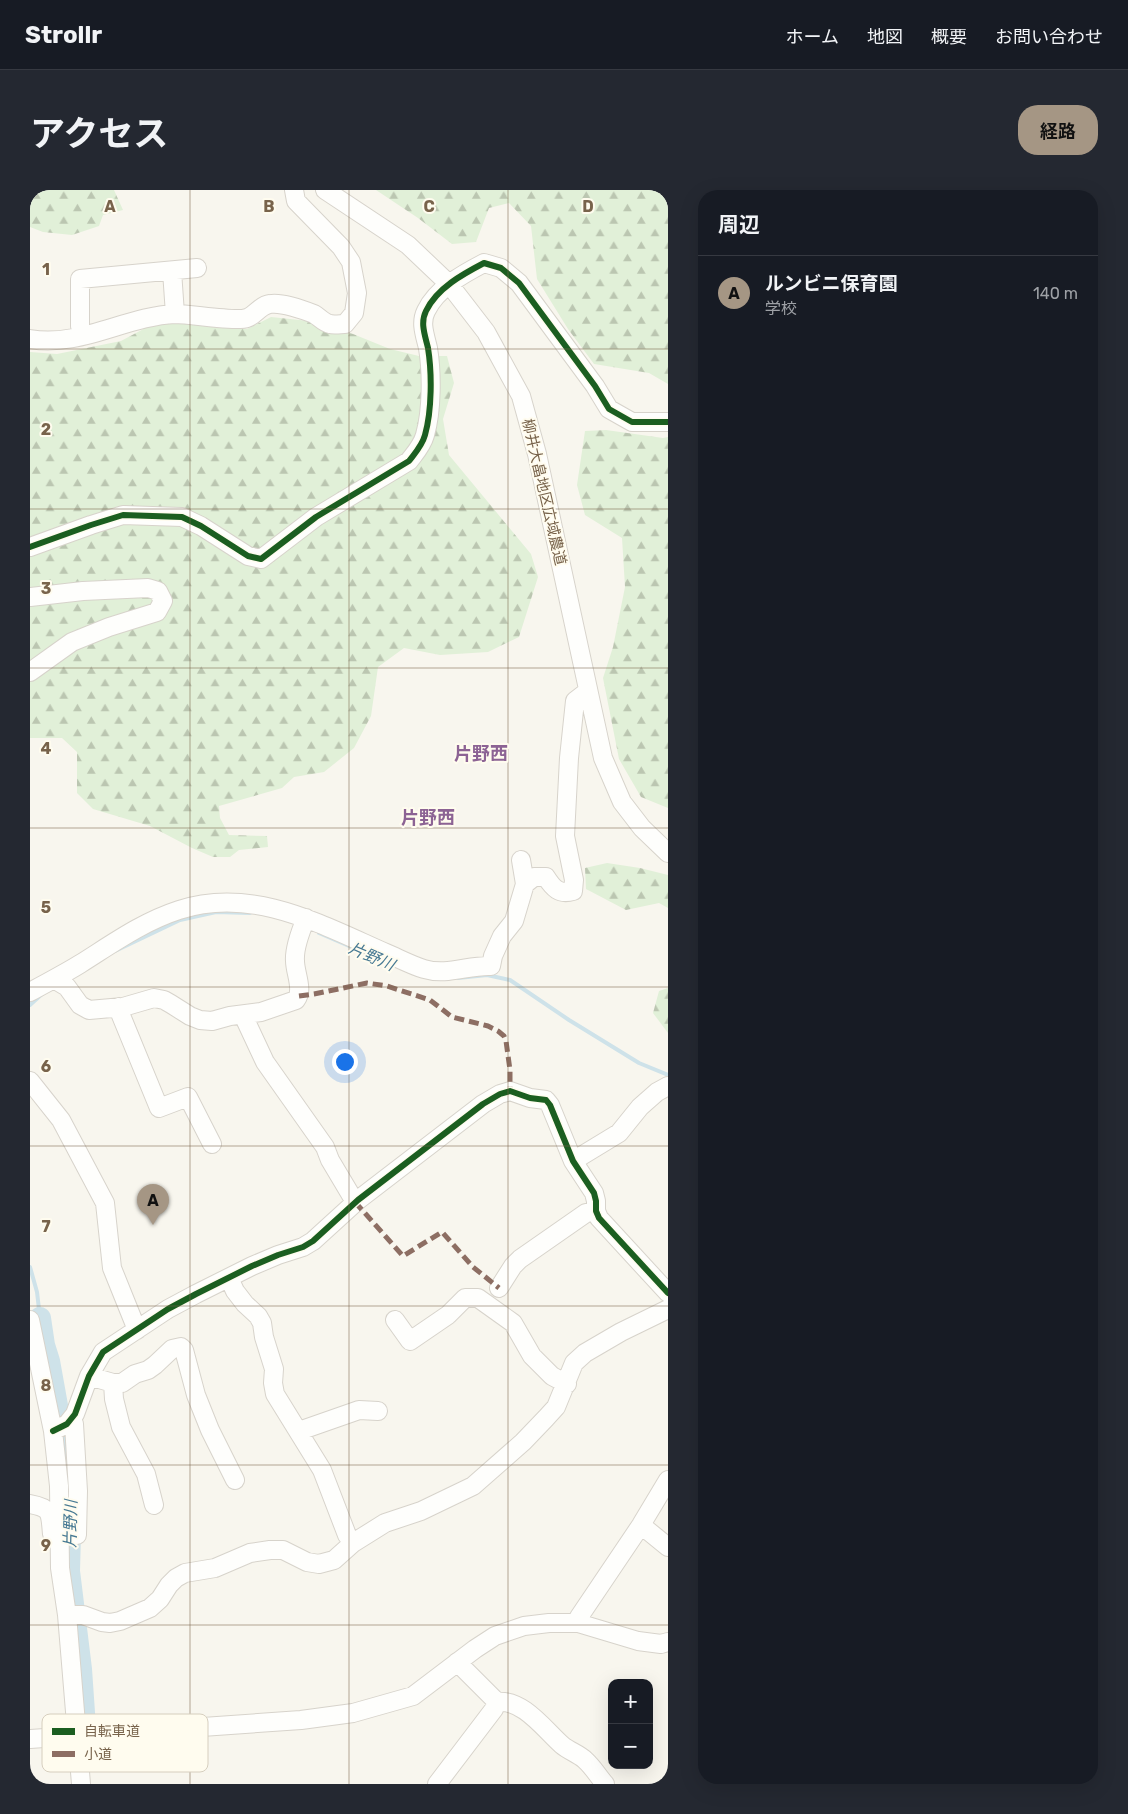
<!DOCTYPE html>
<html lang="ja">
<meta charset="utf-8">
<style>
body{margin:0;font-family:Rubik,"Noto Sans JP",sans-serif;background:#242831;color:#f1f3f6}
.controls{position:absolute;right:15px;bottom:15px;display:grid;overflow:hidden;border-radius:10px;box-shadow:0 5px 20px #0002}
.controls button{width:45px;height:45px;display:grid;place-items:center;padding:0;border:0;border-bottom:1px solid #363941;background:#171b24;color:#f1f3f6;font:25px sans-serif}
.you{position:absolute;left:314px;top:871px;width:18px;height:18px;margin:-12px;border:4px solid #fff;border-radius:50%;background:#1a73e8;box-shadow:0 0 0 8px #1a73e833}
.badge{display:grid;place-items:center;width:32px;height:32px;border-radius:50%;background:#a59684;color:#111;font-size:16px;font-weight:700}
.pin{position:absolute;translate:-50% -41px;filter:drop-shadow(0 1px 2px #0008)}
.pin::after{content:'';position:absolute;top:26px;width:18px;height:15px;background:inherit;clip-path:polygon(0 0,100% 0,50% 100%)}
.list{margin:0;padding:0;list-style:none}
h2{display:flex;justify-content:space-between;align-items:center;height:65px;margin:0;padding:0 20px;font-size:21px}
h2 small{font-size:16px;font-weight:400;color:#9ea1a6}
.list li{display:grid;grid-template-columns:32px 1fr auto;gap:15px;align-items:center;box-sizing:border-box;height:75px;padding:0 20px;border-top:1px solid #363941}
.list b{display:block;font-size:19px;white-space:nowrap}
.list p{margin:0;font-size:16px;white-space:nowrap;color:#9ea1a6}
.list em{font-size:16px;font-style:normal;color:#9ea1a6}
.map{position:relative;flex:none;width:638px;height:1594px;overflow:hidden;border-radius:20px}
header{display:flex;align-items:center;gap:30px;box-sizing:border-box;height:70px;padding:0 25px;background:#171b24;border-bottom:1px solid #363941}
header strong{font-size:24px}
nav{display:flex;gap:28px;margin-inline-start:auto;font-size:18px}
.intro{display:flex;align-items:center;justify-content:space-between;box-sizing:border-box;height:120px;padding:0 30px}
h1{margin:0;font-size:35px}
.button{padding:12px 22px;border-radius:20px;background:#a59684;color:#111;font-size:18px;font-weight:700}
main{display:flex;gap:30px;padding:0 30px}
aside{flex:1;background:#171b24;border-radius:20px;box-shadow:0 5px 20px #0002}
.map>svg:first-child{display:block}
</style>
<header>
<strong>Strollr</strong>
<nav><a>ホーム</a><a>地図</a><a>概要</a><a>お問い合わせ</a></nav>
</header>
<div class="intro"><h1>アクセス</h1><a class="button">経路</a></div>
<main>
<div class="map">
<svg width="638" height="1594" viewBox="0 0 638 1594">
<defs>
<pattern id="forest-firs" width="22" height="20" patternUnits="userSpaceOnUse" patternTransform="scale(1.25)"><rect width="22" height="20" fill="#e1f0d8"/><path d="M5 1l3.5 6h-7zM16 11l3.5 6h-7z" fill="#bbc6b1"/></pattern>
</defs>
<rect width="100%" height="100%" fill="#f8f6ee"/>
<path fill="url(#forest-firs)" d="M0 0H84L93 20 73 25 69 36 42 45 13 42 0 37Z
M346 0H638V194L619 183 564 174 538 139 507 89 501 36 479 13 459 18 446 52 422 54 388 28Z
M241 127 279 131 323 144 360 159 389 166H417L424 193 413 229 419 265 501 364 508 387 489 447 458 462 410 465 374 458 348 477 341 526 324 558 294 582 264 587 252 598 189 616 190 628 199 645 237 646 238 657 209 660 200 667H183L162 658 120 636 63 619 47 603V562L32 548H0V162L27 164 91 151 121 135 158 130 217 139Z
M576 240 633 248 638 247V618L611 607 589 569 573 488 583 457 595 397 592 348 555 325 547 295 555 241Z
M577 673 610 678 638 685V718L629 713 596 720 556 699 555 678Z
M638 798V843L623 823 629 801Z"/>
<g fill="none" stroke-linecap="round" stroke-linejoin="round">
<path stroke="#cee2e9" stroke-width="4" d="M289 743 326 759
M85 761 150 730 186 722 220 723
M428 788 457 785 480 790 539 830 609 873 638 885
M0 815 12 804
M0 1077 7 1102 10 1128"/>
<path stroke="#cee2e9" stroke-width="22" d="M10 1128 14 1155 19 1171 33 1249 41 1308 39 1381 51 1479 57 1566"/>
<defs>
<path id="minor" d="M295 0 378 55 419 94 456 142 491 206 507 264 573 568 592 612 612 638 638 663
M142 81 145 124
M53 145 50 136V89L167 78
M0 149C49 158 97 126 145 124 161 124 206 132 217 128 226 125 230 115 240 114 251 112 274 120 284 124 289 127 294 133 300 134 304 135 311 134 315 134L324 123 327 103 321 72 311 57 266 11 264 0
M0 357 61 335 93 325 152 327 171 336 218 366 231 369 286 327 379 271C385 263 392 256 395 245 402 220 402 183 398 158 395 145 390 133 396 121 407 98 433 84 454 73L471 78 489 93 565 196 579 219 602 232H638
M0 407 53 401 118 398 128 401 133 411 127 422 79 437 42 452 0 482
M491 670 495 694
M20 791H27L37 797 50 815 59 820 93 817 124 808 134 810 141 814 160 826 170 830 182 831 200 826 231 822 266 810C274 800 265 783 265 771 264 758 271 740 276 728
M0 802C16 793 34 784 50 774 82 754 112 732 149 720 222 696 290 734 356 763 368 768 381 775 394 779 417 786 438 775 461 776L463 766 472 746 484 731 495 694 504 687H516C523 698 529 705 543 701L544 690 535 646 539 568 545 511 558 501
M89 817 90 823 129 918 158 907 182 954
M213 825 235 872 295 957 300 970 325 1012
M0 891 31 930 75 1013 82 1078 107 1140
M543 971 589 943 610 917 627 902 638 896
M199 1088 205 1101 215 1114 228 1126 232 1133 234 1147 244 1179 243 1193 245 1204 292 1280 317 1345 323 1353
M469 1098 483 1076 490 1069 556 1023 566 1021
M0 1130 23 1241 29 1296 30 1378 37 1425 51 1594
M365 1130 380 1151 418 1125 435 1108H448L483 1133 502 1166 522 1186 537 1194
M59 1186 83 1193H92L105 1184 118 1180 125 1175 142 1159 151 1157 154 1160 166 1205 180 1240 205 1290
M83 1193 84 1209 91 1237 116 1284 124 1315
M40 1231 44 1234 48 1301 47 1345
M23 1241 37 1234 45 1224 59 1186 73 1162 138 1119 166 1104 222 1076 248 1065 273 1057 283 1051 328 1010 453 914 470 904 480 901 500 908 516 910 520 915 543 971 564 1003 566 1011V1021L569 1028 638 1103
M269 1241 329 1220 348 1221
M0 1314C22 1318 20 1323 22 1344
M611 1335 638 1357
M37 1425H53L72 1432 80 1433 90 1431 120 1418 130 1409 139 1395 146 1388 155 1383 185 1378 220 1363 240 1360H253L277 1372 289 1374 304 1370 323 1353 355 1333 391 1321 443 1296 493 1252 516 1228 526 1217 544 1173 555 1163 591 1142 638 1119
M548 1433 549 1427 611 1335 638 1290
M467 1512C493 1509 514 1539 532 1555 539 1561 549 1564 555 1570 563 1577 568 1586 575 1594
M0 1549 271 1530 323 1523 383 1506 445 1459 465 1446 494 1436 519 1433H548L608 1451 631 1454 638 1452
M407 1594 464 1519 467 1512 427 1472"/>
</defs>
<use href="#minor" stroke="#d7d3cb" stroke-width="20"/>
<use href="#minor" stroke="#fefefc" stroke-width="18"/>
<path stroke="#8d6e63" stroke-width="5" stroke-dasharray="10 5" stroke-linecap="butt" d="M269 806 284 804 337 793 357 796 400 810 422 827 458 836 468 841 474 846 476 851 480 880V901
M325 1012 373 1066 412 1042 443 1077 469 1098"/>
<defs>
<path id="cycleway" d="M0 357 61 335 93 325 152 327 171 336 218 366 231 369 286 327 379 271C385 263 392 256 395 245 402 220 402 183 398 158 395 145 390 133 396 121 407 98 433 84 454 73L471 78 489 93 565 196 579 219 602 232H638
M23 1241 37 1234 45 1224 59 1186 73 1162 138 1119 166 1104 222 1076 248 1065 273 1057 283 1051 328 1010 453 914 470 904 480 901 500 908 516 910 520 915 543 971 564 1003 566 1011V1021L569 1028 638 1103"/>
</defs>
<use href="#cycleway" stroke="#fffcef" stroke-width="9"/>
<use href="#cycleway" stroke="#1b5e20" stroke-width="6"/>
</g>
<path fill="none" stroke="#78634b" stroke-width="1" stroke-opacity="0.55" d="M160 0V1594M319 0V1594M478 0V1594M0 159H638M0 319H638M0 478H638M0 638H638M0 797H638M0 956H638M0 1116H638M0 1275H638M0 1435H638"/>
<g text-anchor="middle" stroke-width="4" stroke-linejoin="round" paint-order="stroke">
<g font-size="15" fill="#78634b" stroke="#fffcef">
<text transform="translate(514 302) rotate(77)" y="5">柳井大畠地区広域農道</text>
</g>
<g font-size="16" font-style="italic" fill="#477993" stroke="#fffcef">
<text transform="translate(342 766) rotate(23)" y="6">片野川</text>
<text transform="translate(40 1334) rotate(-89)" y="6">片野川</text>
</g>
<g font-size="18" font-weight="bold" fill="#8c6394" stroke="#fffcef">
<text x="451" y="570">片野西</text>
<text x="398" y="634">片野西</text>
</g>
</g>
<rect x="12" y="1524" width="166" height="58" rx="8" fill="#fffcef" stroke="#d6cebe" stroke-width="1"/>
<rect x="22" y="1538" width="23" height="7" fill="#1b5e20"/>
<rect x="22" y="1561" width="23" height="6" fill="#8d6e63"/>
<g font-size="14" fill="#78634b">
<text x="54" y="1546">自転車道</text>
<text x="54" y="1569">小道</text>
</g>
<g font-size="16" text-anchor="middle" font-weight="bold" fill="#78634b" stroke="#fffcef" stroke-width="4" stroke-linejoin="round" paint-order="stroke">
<text x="80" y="22">A</text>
<text x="239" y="22">B</text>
<text x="399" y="22">C</text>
<text x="558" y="22">D</text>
<text x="16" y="85">1</text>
<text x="16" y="245">2</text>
<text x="16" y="404">3</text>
<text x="16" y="564">4</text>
<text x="16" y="723">5</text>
<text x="16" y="882">6</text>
<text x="16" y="1042">7</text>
<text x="16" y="1201">8</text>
<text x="16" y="1361">9</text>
</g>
</svg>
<div class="controls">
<button>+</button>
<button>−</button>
</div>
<div class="you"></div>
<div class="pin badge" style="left:123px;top:1035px">A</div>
</div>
<aside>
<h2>周辺<small></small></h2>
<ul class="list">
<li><span class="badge">A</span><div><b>ルンビニ保育園</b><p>学校</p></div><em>140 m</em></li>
</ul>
</aside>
</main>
